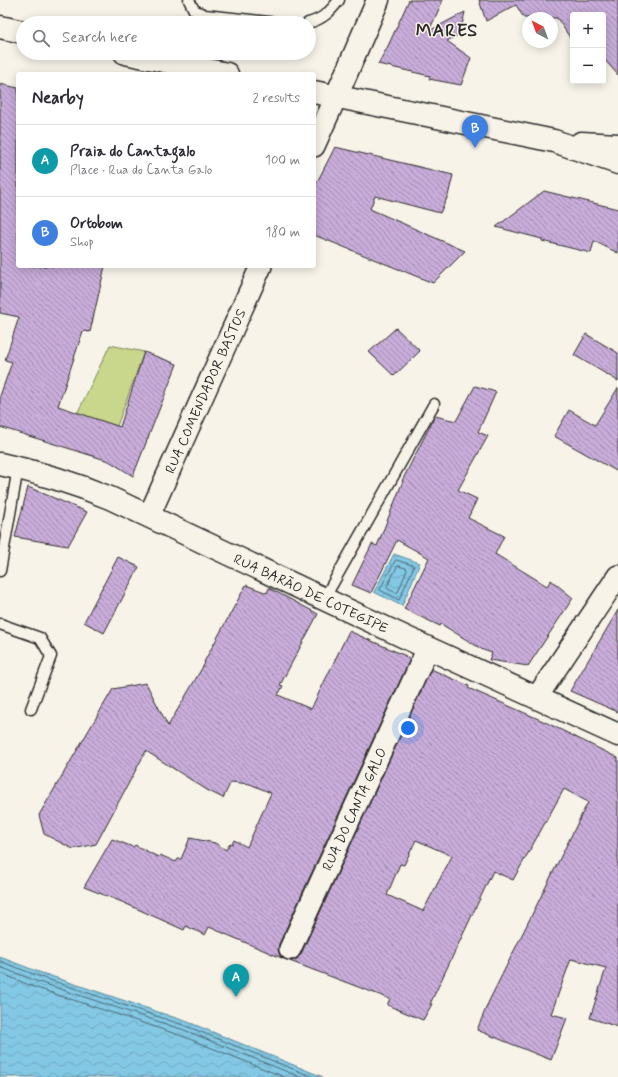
<!DOCTYPE html>
<meta charset="utf-8">
<style>
body{margin:0;font-family:Mynerve,sans-serif;background:#f2f2f3;color:#2b2b33}
.controls{position:absolute;right:12px;top:12px;display:grid;overflow:hidden;border-radius:4px;box-shadow:0 2px 10px #0003}
.controls button{width:36px;height:36px;display:grid;place-items:center;padding:0;border:0;border-bottom:1px solid #e1e1e2;background:#fff;color:#2b2b33;font:20px sans-serif}
.compass{position:absolute;left:522px;top:12px;width:36px;height:36px;border-radius:50%;background:#fff;box-shadow:0 2px 10px #0003;rotate:319deg}
.you{position:absolute;left:408px;top:728px;width:14px;height:14px;margin:-10px;border:3px solid #fff;border-radius:50%;background:#1a73e8;box-shadow:0 0 0 6px #1a73e833}
.badge{display:grid;place-items:center;width:26px;height:26px;border-radius:50%;background:#ea580c;color:#fff;font-size:13px;font-weight:700}
.pin{position:absolute;translate:-50% -33px;filter:drop-shadow(0 1px 2px #0008)}
.pin::after{content:'';position:absolute;top:21px;width:14px;height:12px;background:inherit;clip-path:polygon(0 0,100% 0,50% 100%)}
.list{margin:0;padding:0;list-style:none}
h2{display:flex;justify-content:space-between;align-items:center;height:52px;margin:0;padding:0 16px;font-size:17px}
h2 small{font-size:13px;font-weight:400;color:#7c7c81}
.list li{display:grid;grid-template-columns:26px 1fr auto;gap:12px;align-items:center;box-sizing:border-box;height:72px;padding:0 16px;border-top:1px solid #e1e1e2}
.list b{display:block;font-size:15px;white-space:nowrap}
.list p{margin:0;font-size:13px;white-space:nowrap;color:#7c7c81}
.list em{font-size:13px;font-style:normal;color:#7c7c81}
.icon{flex:none;width:22px;height:22px;fill:none;stroke:currentColor;stroke-width:2;stroke-linecap:round;stroke-linejoin:round}
.map{position:relative;flex:none;width:618px;height:1077px;overflow:hidden}
.search{position:absolute;background:#fff;box-shadow:0 2px 10px #0003;left:16px;top:16px;width:300px;height:44px;display:flex;align-items:center;gap:10px;box-sizing:border-box;padding:0 14px;border-radius:22px;color:#7c7c81;font-size:15px}
.panel{position:absolute;background:#fff;box-shadow:0 2px 10px #0003;left:16px;top:72px;width:300px;height:196px;border-radius:4px}
.map>svg:first-child{display:block}
</style>
<div class="map">
<svg width="618" height="1077" viewBox="0 0 618 1077">
<defs>
<pattern id="water-waves" width="16" height="10" patternUnits="userSpaceOnUse"><rect width="16" height="10" fill="#83c8e4"/><path d="M0 5q4-4 8 0t8 0" fill="none" stroke="#71acc4"/></pattern>
<pattern id="building-back-hatch" width="6" height="6" patternUnits="userSpaceOnUse"><rect width="6" height="6" fill="#c8acd9"/><path d="M-1 5l2 2M0 0l6 6M5-1l2 2" fill="none" stroke="#a38cb0"/></pattern>
</defs>
<rect width="100%" height="100%" fill="#f7f3e8"/>
<filter id="ink" filterUnits="userSpaceOnUse"><feTurbulence type="fractalNoise" baseFrequency=".025" numOctaves="2"/><feDisplacementMap in="SourceGraphic" scale="8" xChannelSelector="R" yChannelSelector="G"/><feConvolveMatrix kernelMatrix="1 2 1 2 8 2 1 2 1" color-interpolation-filters="sRGB"/></filter>
<g filter="url(#ink)">
<path fill="#c8d78b" stroke="#7a815b" d="M110 345 144 352 117 426 77 414Z"/>
<path fill="url(#water-waves)" stroke="#60899a" d="M394 554 420 563 402 606 374 592Z
M0 957 39 972 188 1022 323 1077H0Z"/>
<g fill="none" stroke-linecap="round" stroke-linejoin="round">
<path stroke="#4e6a75" stroke-width="1" d="M396 560 413 565 414 566 399 600 380 590Z
M398 566 406 568 407 570 398 592 396 593 388 589 387 587Z
M0 961 38 976 186 1026 313 1077
M0 967 36 981 184 1030 300 1077
M0 973 34 987 182 1036 284 1077"/>
</g>
<path fill="url(#building-back-hatch)" stroke="#2b2b2b" fill-rule="evenodd" d="M409 0H443L429 31 465 12 460 34 447 41 471 58 461 85 429 79 430 76 378 64 388 46Z
M479 0H618V75L603 58V15H573V42L557 18H524L516 5 486 21Z
M0 84 18 88V266H105L90 332 83 331 58 406 120 427 144 352 177 364 133 476 109 461 0 427V396L12 362 5 360 19 317 0 313Z
M335 147 453 175 448 196 440 213 375 196 370 209 465 251 433 283 314 235V188Z
M544 191 618 209V253L594 241 591 253 542 241V239L496 227Z
M396 328 420 351 394 376 369 352Z
M586 334 618 353V381L574 355Z
M475 386 496 392 478 432 488 436 458 490 477 499 468 518 504 536 495 554 547 586 551 580 573 598 528 666 489 660 492 653 483 650 441 624 440 626 404 609 429 558 397 540 371 593 352 585 372 544 377 546 403 481H402L435 416 456 421Z
M618 388V472L554 436 569 410 595 425Z
M28 487 87 512 68 546 15 537Z
M118 557 139 567 104 633 84 622Z
M246 585 267 593 269 588 318 614 280 685 283 686 278 695 311 709 349 631 406 656 405 657 410 659 279 944 278 950 280 956 284 959 209 927 205 935 186 926 184 930 122 902 84 887 112 839 133 847 135 845 158 857 160 855 176 862 178 859H181L190 838 215 843 226 850 230 843 232 844 234 840 247 847 271 793 250 784 231 782 223 798 207 790 146 751 96 844 73 849 44 834 39 815 113 689 146 683 168 726 205 663 204 662Z
M618 610V712L570 691Z
M431 669 469 686 468 688 543 721 618 758V1027L590 1018 606 968 571 959 551 1014 567 1018 551 1060 477 1030 489 1001 588 802 564 789 513 880 493 871 430 1004H432L423 1020 387 1005 390 999 287 960 292 961 297 959 301 954ZM416 840 452 856 423 911 387 895 400 864 404 865Z"/>
<g fill="none" stroke-linecap="round" stroke-linejoin="round">
<defs>
<path id="service" d="M189 0 194 10 205 15 278 23
M308 23C323 19 330 12 339 0
M0 571 18 468
M324 599 434 404
M0 624 40 638 51 656 31 709"/>
<path id="minor" d="M314 146 336 97
M149 516 261 266
M537 697 618 576
M290 949 428 648"/>
<path id="tertiary" d="M336 97 378 0
M0 464C38 472 74 483 110 498L428 648 618 735"/>
<path id="secondary" d="M0 27 23 32
M125 53 227 74
M314 92 554 141 618 163
M581 143 618 145"/>
</defs>
<use href="#service" stroke="#2b2b2b" stroke-width="13"/>
<use href="#minor" stroke="#2b2b2b" stroke-width="24"/>
<use href="#tertiary" stroke="#2b2b2b" stroke-width="25"/>
<use href="#secondary" stroke="#2b2b2b" stroke-width="25"/>
<use href="#service" stroke="#f7f3e8" stroke-width="10"/>
<use href="#minor" stroke="#f7f3e8" stroke-width="21"/>
<use href="#tertiary" stroke="#f7f3e8" stroke-width="22"/>
<use href="#secondary" stroke="#f7f3e8" stroke-width="22"/>
</g>
</g>
<g text-anchor="middle" stroke-width="3" stroke-linejoin="round" paint-order="stroke">
<g font-size="14" fill="#2b2b2b" stroke="#f7f3e8">
<text transform="translate(205 391) rotate(-66)" y="5">RUA COMENDADOR BASTOS</text>
<text transform="translate(311 593) rotate(25)" y="5">RUA BARÃO DE COTEGIPE</text>
<text transform="translate(354 809) rotate(-65)" y="5">RUA DO CANTA GALO</text>
</g>
<g font-size="18" font-weight="bold" letter-spacing="1" fill="#2b2b2b" stroke="#f7f3e8">
<text x="447" y="36">MARES</text>
</g>
</g>
</svg>
<div class="controls">
<button>+</button>
<button>−</button>
</div>
<svg class="compass" viewBox="-18 -18 36 36"><path d="M0-13l5 13h-10z" fill="#e53935"/><path d="M0 13l5-13h-10z" fill="#7c7c81"/></svg>
<div class="you"></div>
<div class="pin badge" style="left:236px;top:997px;background:#0f9aa8">A</div>
<div class="pin badge" style="left:475px;top:148px;background:#3f7fe0">B</div>
<div class="search"><svg class="icon" aria-label="search" viewBox="0 0 24 24"><circle cx="10" cy="10" r="6"/><path d="M15 15l6 6"/></svg>Search here</div>
<section class="panel">
<h2>Nearby<small>2 results</small></h2>
<ul class="list">
<li><span class="badge" style="background:#0f9aa8">A</span><div><b>Praia do Cantagalo</b><p>Place · Rua do Canta Galo</p></div><em>100 m</em></li>
<li><span class="badge" style="background:#3f7fe0">B</span><div><b>Ortobom</b><p>Shop</p></div><em>180 m</em></li>
</ul>
</section>
</div>
